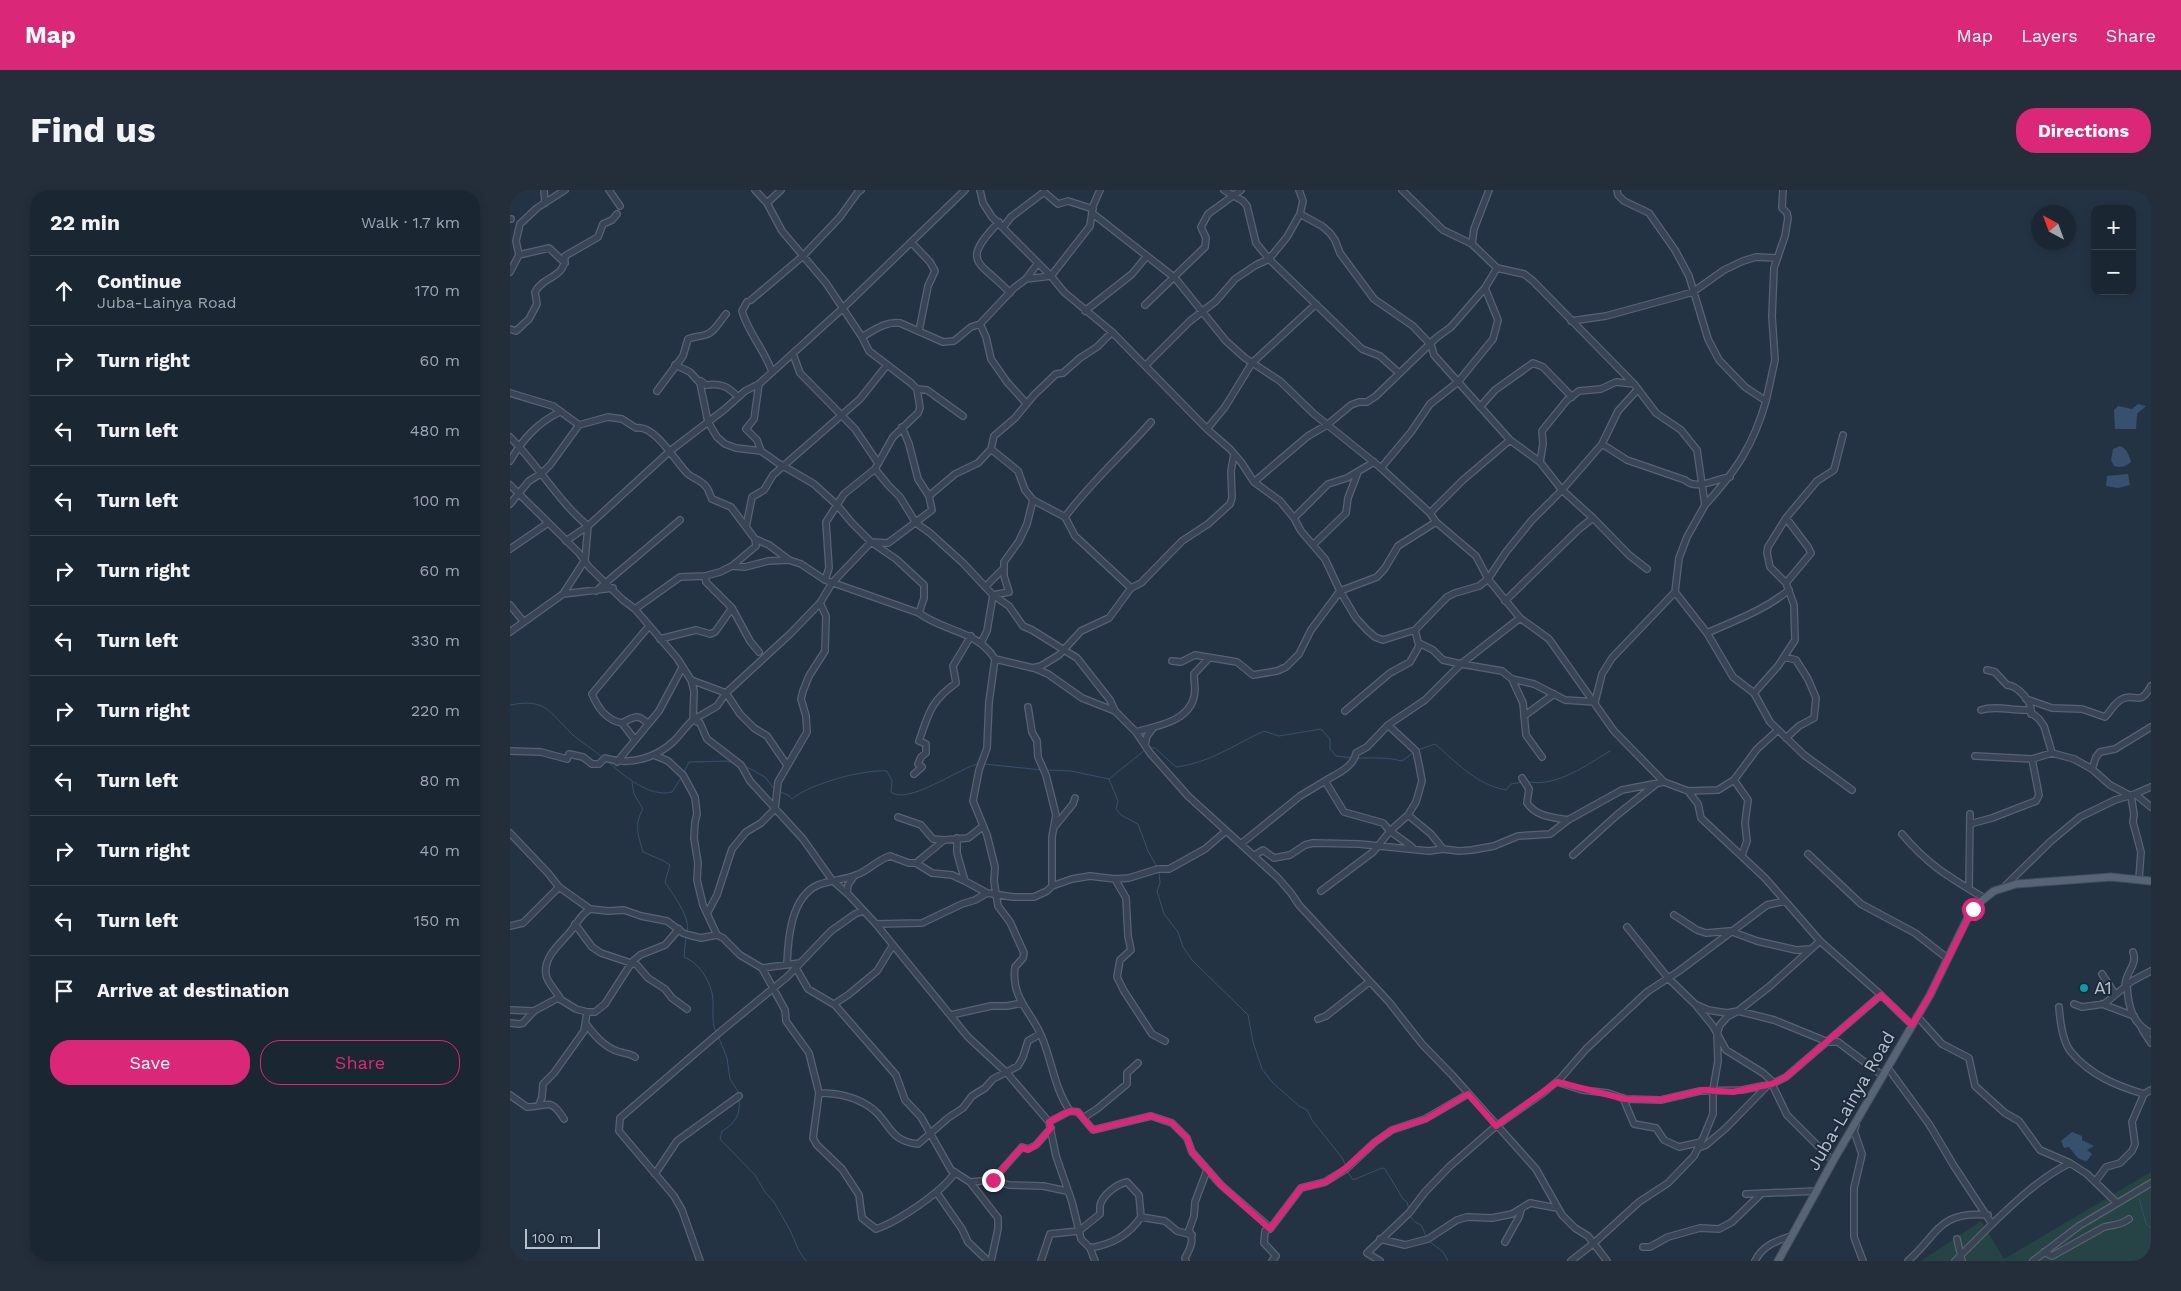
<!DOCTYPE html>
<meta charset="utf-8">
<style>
body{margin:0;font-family:"Work Sans",sans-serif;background:#242e3b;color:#f1f3f6}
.controls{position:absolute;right:15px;top:15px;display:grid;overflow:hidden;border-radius:10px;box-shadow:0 2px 8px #0003}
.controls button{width:45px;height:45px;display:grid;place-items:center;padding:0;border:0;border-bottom:1px solid #39434e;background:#1b2633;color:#f1f3f6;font:25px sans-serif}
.compass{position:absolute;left:1521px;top:15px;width:45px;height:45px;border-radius:50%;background:#1b2633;box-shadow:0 2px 8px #0003;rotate:319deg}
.scale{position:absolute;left:15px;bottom:12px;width:75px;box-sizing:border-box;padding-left:5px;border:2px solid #b6c0cd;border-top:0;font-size:14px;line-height:18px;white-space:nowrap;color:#b6c0cd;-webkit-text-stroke:4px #1d2a39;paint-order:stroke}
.stop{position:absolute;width:15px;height:15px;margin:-11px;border:4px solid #db2777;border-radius:50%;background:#fff}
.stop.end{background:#db2777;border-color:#fff;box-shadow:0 1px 5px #0008}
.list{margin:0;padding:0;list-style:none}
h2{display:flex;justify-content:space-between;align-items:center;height:65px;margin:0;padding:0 20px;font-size:21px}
h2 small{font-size:16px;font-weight:400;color:#a0a5ac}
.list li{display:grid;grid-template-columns:32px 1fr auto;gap:15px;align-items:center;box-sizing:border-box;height:70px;padding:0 20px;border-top:1px solid #39434e}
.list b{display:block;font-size:19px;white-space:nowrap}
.list p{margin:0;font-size:16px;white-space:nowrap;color:#a0a5ac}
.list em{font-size:16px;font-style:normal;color:#a0a5ac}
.actions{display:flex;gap:10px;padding:15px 20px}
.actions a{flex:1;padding:11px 0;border:1px solid #db2777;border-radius:20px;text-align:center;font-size:18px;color:#db2777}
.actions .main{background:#db2777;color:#fff}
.icon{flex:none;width:28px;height:28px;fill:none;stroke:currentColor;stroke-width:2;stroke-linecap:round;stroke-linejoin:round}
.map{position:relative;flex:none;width:1641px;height:1071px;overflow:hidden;border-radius:20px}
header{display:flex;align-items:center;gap:30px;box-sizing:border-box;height:70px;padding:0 25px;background:#db2777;color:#fff}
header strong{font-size:24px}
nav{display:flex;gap:28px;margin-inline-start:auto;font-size:18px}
.intro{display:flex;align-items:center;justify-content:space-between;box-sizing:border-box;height:120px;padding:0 30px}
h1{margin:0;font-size:35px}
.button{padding:12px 22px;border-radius:20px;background:#db2777;color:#fff;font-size:18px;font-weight:700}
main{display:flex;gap:30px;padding:0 30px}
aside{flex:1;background:#1b2633;border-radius:20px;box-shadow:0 2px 8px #0003}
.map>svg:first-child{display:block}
</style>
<header>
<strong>Map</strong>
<nav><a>Map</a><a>Layers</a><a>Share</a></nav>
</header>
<div class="intro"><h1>Find us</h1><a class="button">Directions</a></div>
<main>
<aside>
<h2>22 min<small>Walk · 1.7 km</small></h2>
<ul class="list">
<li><svg class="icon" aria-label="ahead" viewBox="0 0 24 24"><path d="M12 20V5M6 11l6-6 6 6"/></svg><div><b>Continue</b><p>Juba-Lainya Road</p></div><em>170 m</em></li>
<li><svg class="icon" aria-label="right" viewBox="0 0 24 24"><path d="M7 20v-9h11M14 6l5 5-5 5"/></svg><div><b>Turn right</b></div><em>60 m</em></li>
<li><svg class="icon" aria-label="left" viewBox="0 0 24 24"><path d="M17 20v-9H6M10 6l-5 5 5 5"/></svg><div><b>Turn left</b></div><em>480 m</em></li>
<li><svg class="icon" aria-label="left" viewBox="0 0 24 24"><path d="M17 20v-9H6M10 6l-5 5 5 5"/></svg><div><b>Turn left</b></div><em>100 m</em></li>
<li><svg class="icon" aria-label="right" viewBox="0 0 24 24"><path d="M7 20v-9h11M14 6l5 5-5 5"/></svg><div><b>Turn right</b></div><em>60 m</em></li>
<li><svg class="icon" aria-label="left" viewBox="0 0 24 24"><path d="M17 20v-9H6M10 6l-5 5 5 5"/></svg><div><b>Turn left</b></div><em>330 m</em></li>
<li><svg class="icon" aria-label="right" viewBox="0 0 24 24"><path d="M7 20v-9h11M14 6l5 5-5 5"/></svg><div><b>Turn right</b></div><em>220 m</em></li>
<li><svg class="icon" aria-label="left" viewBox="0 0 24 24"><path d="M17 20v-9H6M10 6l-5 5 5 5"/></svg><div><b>Turn left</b></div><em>80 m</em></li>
<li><svg class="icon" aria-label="right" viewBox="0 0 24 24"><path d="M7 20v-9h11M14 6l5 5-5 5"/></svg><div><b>Turn right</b></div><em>40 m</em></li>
<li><svg class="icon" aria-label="left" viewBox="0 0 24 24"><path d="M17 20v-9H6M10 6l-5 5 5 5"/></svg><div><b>Turn left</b></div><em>150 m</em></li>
<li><svg class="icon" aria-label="arrive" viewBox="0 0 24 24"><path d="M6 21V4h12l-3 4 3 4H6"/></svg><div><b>Arrive at destination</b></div></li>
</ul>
<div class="actions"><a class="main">Save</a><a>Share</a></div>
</aside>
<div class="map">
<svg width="1641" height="1071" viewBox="0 0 1641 1071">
<rect width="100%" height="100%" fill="#243344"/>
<path fill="#264345" d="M1641 982V1071H1411L1471 1031 1494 1069Z"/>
<path fill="#37506d" d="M1628 214 1636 216 1627 224 1626 239H1605L1604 220 1608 216 1622 219Z
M1610 256C1617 259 1619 265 1621 272 1615 277 1611 278 1604 276L1601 270 1603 259Z
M1618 284 1620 295 1608 298 1596 296 1597 286Z
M1562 942 1572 946V950L1584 956 1577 960 1582 964 1577 971C1567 970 1565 964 1559 957L1554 958 1551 951Z"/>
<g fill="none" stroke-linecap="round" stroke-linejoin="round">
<path stroke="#37506d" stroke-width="1" d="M0 515C36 508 38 521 62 544 72 553 83 559 93 568
M639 558H645L666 577C699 573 724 555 754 541L769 546 811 539 820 549V559L826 566 843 568
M908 560 925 554C946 572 967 595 996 600L1001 594 1012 592
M847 568C862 568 877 567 892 571L904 562
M96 570C113 585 139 608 162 602L171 588
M474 574 532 580
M235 576 255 587 264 599
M536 580 561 581 599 589 608 611 606 619 611 625 628 634 638 661 647 677
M174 582 179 572 216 571 224 573
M599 589 635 560
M122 592 124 604 133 619C124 634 128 645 133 662L154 671 160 675 155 692C163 705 181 727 177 742
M1018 592C1048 597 1076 575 1100 561
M270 602 278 605 282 609C299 594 354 579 377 581L382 591 381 602C397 616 451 577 470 573
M649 681 650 693 647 701 654 724 668 742 673 757 682 770 738 825 743 852 752 879 762 892 789 916 797 920 802 930 833 969 836 978
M176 746 174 767C188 772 199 789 202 803 205 816 200 830 206 842
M208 846 217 868 220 889 229 903
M229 909C231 924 225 934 212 941L210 949 245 985 255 1002 264 1012 280 1040 289 1061 296 1071
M837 981 843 990 872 978 875 979 893 1009 897 1012 899 1019
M1629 1008 1636 1034 1641 1038
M899 1025 905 1032 911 1035 917 1048
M919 1051 933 1062 938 1071"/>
<defs>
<path id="minor" d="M34 0 35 13
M99 0 110 16
M245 0 257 13 272 41 316 93 352 147 359 161 401 193 407 199 410 218 408 223 383 247 365 279 334 304 316 332 319 378 315 390
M470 0 473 13 482 27 541 86 554 102 602 142 697 239 720 259 731 272 744 292 770 311 784 328 791 341 815 369 830 401 846 428 857 440 865 447 873 450 905 440
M714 0 733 11 737 16 746 53 759 69 852 159 870 166 889 183
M892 0 933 40 962 54 987 78 1014 84 1023 91 1124 194 1146 223 1171 240 1187 260 1195 315 1177 347 1169 368 1165 402 1197 443 1223 487 1244 503 1260 532 1294 565 1342 600
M1107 0 1108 5 1114 11 1139 23 1165 60 1179 86 1198 149 1209 170 1235 197 1256 211C1243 256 1226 281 1195 315
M257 13 271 0
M582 23 665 88 716 151 735 168 770 191 804 224 871 278 920 323 926 332 966 366 978 389 1010 428 1039 449 1104 541 1154 592 1178 601 1208 600 1224 590 1247 559 1268 540
M790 24 812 36 820 43 825 50 830 63 864 109 903 136 921 155 924 165 1000 250 1030 272 1052 300 1083 328 1119 365 1137 379
M0 29H1
M489 32C448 74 471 71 500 103
M494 36 501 27 534 2 548 14 558 11 583 19
M401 52 420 72 425 81 418 96 409 141
M962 54 964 39 979 0
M9 65 39 58 55 73
M0 82 9 65 6 51 10 34 27 18 55 0
M516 89 528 73
M241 110 293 66 330 27 348 2 351 0
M237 112 232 121C238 143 255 160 262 182
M635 115 695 57 696 48 691 37 698 24 731 0
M575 121 622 84 636 67
M1061 131 1096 126 1169 106 1183 102 1214 80 1233 71 1246 67 1266 68
M470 134 476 147 481 169 497 192 516 213
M0 139 6 141 19 129 27 114 25 102C34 85 55 89 55 66L88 47 93 34 102 30 107 24
M352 147C364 140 376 131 390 133L433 152 444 151 461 137 470 134 504 98 516 89 541 86 580 36 583 16 590 0
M283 164 290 183 345 239 368 273
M165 175 180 182 190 193 198 232 207 247 215 254 226 258 251 261
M636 175 680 131 706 111 725 89 746 75 759 69 777 47 790 24 793 11 789 0
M191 191 196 195C210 193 218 196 228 207
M249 194 244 229 236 239 247 250 251 261 268 273 304 294 327 315 342 333 361 352 386 369 414 395V408L409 423C434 442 467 440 485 469L523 478 531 476 549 465 571 441 599 428 621 398 631 393 672 351 698 334 720 314 722 308 721 281 724 264
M407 199 417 200 453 226
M147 201 173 166 178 149C184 146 189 147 195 145 204 143 210 131 216 124
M0 203 43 216 69 235 98 227 112 229 126 238C145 234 166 273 178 284 184 289 193 291 197 298 199 301 200 305 202 309L221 317 236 337
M1256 211 1265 170 1262 126 1264 78 1275 46 1278 28 1277 23 1272 18 1273 0
M970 217 985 200 1023 173 1033 177 1062 207
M697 239 715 217 742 173 806 114
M0 247C28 275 48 311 78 336L75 370 53 404 0 442
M1092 254 1117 270 1175 290C1187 301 1205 289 1220 287
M0 271C13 249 27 233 50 222
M1030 272 1033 254 1032 241 1057 210 1069 201 1091 199 1106 192 1124 194
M871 278 901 242 920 214 948 192 983 149 988 130 975 98
M365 279 378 295 390 307 406 333 420 343 453 373 483 405 499 416 513 436 522 440 567 468 600 510 605 521 626 542 640 563 678 606 768 688 781 703 789 715 879 812 912 854 942 885 1026 979 1052 1025 1065 1038 1078 1046 1097 1071
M744 292 798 246 817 235 841 215 849 212H857L866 206 926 148 941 137 975 98 987 78
M0 295 69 363 79 377 113 410 125 419 167 468 181 490 184 501 183 530C176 536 171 544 164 551 146 568 120 576 95 568L89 574H82L73 567 59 564 57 569 31 562 0 561
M419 306 445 284 468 273 481 259 484 246 505 228 524 205 546 184 553 183 570 168 587 157 602 142
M523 310 555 327 565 346 621 398
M0 314 19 291 32 283 40 275 69 235
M920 323 953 290 1000 250
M555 327C580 293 613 264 641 232
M784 328 818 294 837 288 864 272
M245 349 259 355 279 370
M56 351 78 336 160 261 215 219 235 201 249 194 333 118 455 0
M803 355 836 323 838 308 848 282
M0 359 38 333
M222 376 246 356 245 349 236 337 242 307 254 300 263 285 350 209 377 175
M195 386 196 392 222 418
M1276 393 1301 363 1298 357 1276 328
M475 397 493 379
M86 401 170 330
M53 404 103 398
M995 411 1069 339 1083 328
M0 415 13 431
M125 419 170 387 195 386 210 382 222 376 235 377 258 371 279 370 291 374 315 390 409 423
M1197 443C1226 430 1253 421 1279 400
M150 449 186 440 200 444 205 442 222 418 240 451 249 462
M471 453 477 441 483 405 499 402 494 386V372L509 351 517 334 523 310 515 300 508 281 481 259
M909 453 923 460 933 470 951 474 1010 428
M1275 467 1286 470 1298 489 1306 508 1304 528 1289 536 1276 548
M485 469 479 512 477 558 469 580 463 611 477 645 485 677 484 691 488 716 500 732 514 763 513 768 505 777C501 808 520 820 531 845 542 870 544 898 560 921L539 932 546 966 562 1012 571 1049 580 1058 585 1071
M662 471 671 472 685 465 727 472 743 485 767 481 776 477 789 464 801 440 830 401 867 387 875 378 888 356 926 332
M524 478 538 484 572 508 605 521
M1477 480 1485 482 1497 495C1508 496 1523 512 1521 524
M1002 489 1024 494 1055 510 1085 512 1092 484 1102 468 1165 402
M181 490 216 503 230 524 244 538 257 546 277 575
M1244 503 1268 476 1285 450 1284 415 1276 393 1260 377 1257 363 1258 357 1276 328 1307 291 1324 280 1333 245
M1516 509 1542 518 1572 519 1595 527C1601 521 1604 513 1612 509 1626 502 1629 518 1641 496
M518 517 522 542 527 551 528 567 536 585 546 625 542 647V696
M1471 520C1485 515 1503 521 1518 520L1529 529 1534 536 1542 563 1564 569 1582 579 1600 595 1621 606
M835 521 880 483 900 472 909 456 905 440 937 407 945 403 969 396 978 389 996 362 1022 330 1052 300 1092 254 1108 221 1128 199
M1014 526 1044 504
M183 530 190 533 197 549 231 575 240 591 293 649 322 690 339 705 366 734 458 847 497 883 539 932
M183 530 207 516 216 503 280 444 310 413 322 393 361 352 378 353 422 320 419 306 408 289 399 254 392 237
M112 533 125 550
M138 534C128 523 124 527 112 533 96 530 88 518 82 504L139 436
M878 535 906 561 909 575 912 591 906 612 898 625 921 644 933 659
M626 542C646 536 678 532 684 507 686 500 684 492 684 484L699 468
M635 555 637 546 643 538
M144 565 158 571 173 585 185 607 187 624 185 632 184 648 188 673 187 690 193 715 207 745
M1465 566 1522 569 1542 563
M107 572 149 521 172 478
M1582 579 1586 567 1590 562 1605 559 1641 537
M404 584 412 577 408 574 411 567 416 563V554L409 551C419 523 420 512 446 493L443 476 461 446
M1012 588 1019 599 1017 613C1027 627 1042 627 1058 630
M1224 590 1238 610 1235 633 1237 651 1232 665
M815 591C826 584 844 577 846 563L857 557 878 535 915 510 951 474 992 481 1002 489 1013 513 1016 545 1032 567
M1178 601 1188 614 1191 628 1255 688 1310 751 1371 805
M1625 604 1641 597
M1621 606 1624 624 1623 632 1631 662 1629 689
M388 627 411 635 423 649 434 650
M1460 634 1482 628 1526 611 1529 605 1522 569
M545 636 563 614 565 608
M0 643 38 683 49 697 80 719 98 721 114 720 131 726 157 731 173 743 179 745 191 748 207 745 213 748 230 765 252 778 290 773
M1392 644C1418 675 1439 687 1474 708
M447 648V663L455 691 477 703
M732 653 790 606 815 591 834 622 873 633 880 641 902 657
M1298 664 1351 714 1405 743 1437 768
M745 665 753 660 764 668 780 665 795 655 803 653 849 654 919 661 933 659 949 661 962 660 984 656 1008 646 1040 644 1058 630 1112 600 1154 592
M1063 665 1107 625 1146 594
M406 673 422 683 442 685 455 691
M605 689 616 708 618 746 621 760 610 770 607 787 614 801 642 844 655 851
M1494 697 1541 651 1570 627 1605 610 1625 604 1641 617
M1459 699 1460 624
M811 701 863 662 880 641 898 625
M337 703 338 695 344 686
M198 722 207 705 222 659 236 642 251 633 265 619 268 592 297 542 296 526 291 509 293 501 299 486 315 461 316 426 310 413
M1164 725 1187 740 1196 743 1220 741 1247 751 1286 760 1301 759
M65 734 82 757 91 763 127 775 138 788 155 799 162 808 177 819
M366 734 412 733 452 714 465 710 477 703 503 707H524L537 701 542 696 562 689 580 686 605 689 619 688 648 679H659L695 659 716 641
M0 736 13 733 49 697
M1117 737 1158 788 1185 814 1203 836 1216 860 1253 883 1264 893
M277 774C278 748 281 707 308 695 321 690 334 690 346 685 358 681 367 670 380 666L399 673H406L434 650 458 648 472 637
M252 778 275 820 276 831 299 863 309 903 303 948 307 955 332 979 349 1005 352 1028 366 1039C387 1032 434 1001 445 982
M286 778 298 799 325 815 386 885 395 910 411 927 441 980 460 992 483 990 499 995 533 996 557 1001
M1592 784 1603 801V805
M1617 796C1618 815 1622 834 1641 843
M1615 797C1615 781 1628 776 1623 762
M50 808C46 801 37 792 36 785 33 767 50 754 60 742 67 734 70 725 80 719
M324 814 338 805 367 781 383 755
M1564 814 1572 817 1594 814 1622 791 1641 781
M1592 814 1624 826
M1187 815 1198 820 1217 823 1228 821 1264 830 1318 852H1328L1373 886
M1549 817C1550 831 1552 851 1561 862 1580 885 1607 896 1634 904
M0 820 24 821
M441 825 481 816H497L512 813
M1407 826 1432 854 1459 868 1465 896 1495 923 1509 931 1530 960 1560 973
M808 829 816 826 859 792
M0 833 9 834 13 833 24 821 48 808 66 819 77 822H85L95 814 122 772 130 765 155 755 169 739
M76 834C85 846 95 858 110 862 116 864 120 863 125 867
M1632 839 1641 853
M1378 878 1419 934 1444 976 1482 1034 1445 1071
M1047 892 1072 900 1098 903 1115 909 1151 910 1190 901 1232 900 1262 894 1276 887 1371 805 1402 835
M1262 894 1277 925 1323 971
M309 903C329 903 348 907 364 920 381 935 380 951 408 954L438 928 453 918 462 906 475 898 483 889 508 876 513 867 518 851 530 844
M0 905 17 917C37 917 40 906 54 929
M1113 908 1124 934 1146 938 1154 950 1169 957 1191 952
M29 915 32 907 33 894 44 883 74 841 77 822
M560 921 568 922 573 928 587 919 617 894V883L628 873
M573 928 583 940 641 926 662 933 677 948 682 962 711 995 757 1035 760 1039 755 1041 754 1053 766 1066 762 1071
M1346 935 1344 941 1352 964 1344 998V1047L1353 1071
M1188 958 1196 955 1216 938 1258 895
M145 984 167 951 229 906
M483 990 512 957 518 959 526 955 541 938
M460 992 488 1028V1039L481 1071
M1585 992 1596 977 1610 973 1622 961 1625 954 1622 932 1634 904 1641 900
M427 1003 452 1039 458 1052 478 1071
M1236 1004 1307 1001
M1482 1034C1506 1011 1530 988 1560 973L1577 984 1607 1013
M760 1039 791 998 815 992 836 979 865 952 882 940 915 929 958 904
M870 1049 895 1055 918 1049 947 1030 957 1027 982 1028 1002 1024 1020 1013 1047 1018
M1447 1049 1452 1071
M995 1052 1009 1027 1011 1020
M1133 1057H1140L1158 1047 1190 1038 1209 1039 1222 1032 1251 1004
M580 1058C602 1054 618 1046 631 1027
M1534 1062 1542 1066 1594 1037C1605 1034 1609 1036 1619 1029
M190 1071 172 1020 164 1006 109 941 110 928 210 842 277 787 321 741 345 724 353 721
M531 1071 540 1044 569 1041 590 1024C590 1021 590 1018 590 1016 592 1005 607 994 617 992L629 1005 631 1027 655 1031 667 1041 682 1045
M676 1071 675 1068C680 1059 685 1050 679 1040L684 1026 685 1012 697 980
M870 1071 857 1063 899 1023 915 1002 940 976 986 936 1033 903 1050 889 1076 859 1137 802 1169 781 1257 715 1275 711
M1061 1071 1084 1053 1129 1012 1158 993 1184 966 1194 946 1203 924V900L1208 871 1207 844 1210 835 1217 827 1228 821 1260 796 1310 751
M1245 1071C1252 1056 1266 1051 1281 1046
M1398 1071C1430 1042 1429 1021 1478 1025
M1523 1071 1569 1036 1641 993"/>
<path id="major" d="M1268 1071 1323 971 1420 805 1458 727 1469 713 1484 701 1506 694 1601 687 1641 691"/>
</defs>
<use href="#minor" stroke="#576371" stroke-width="8"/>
<use href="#major" stroke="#424e5d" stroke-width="9"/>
<use href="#minor" stroke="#394554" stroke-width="5.5"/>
<use href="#major" stroke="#576474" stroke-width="7"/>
</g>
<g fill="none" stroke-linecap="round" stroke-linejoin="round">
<path stroke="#db2777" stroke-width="6" d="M483 990 512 957 518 960 526 955 541 938 539 932 560 921 568 922 583 940 641 926 662 933 677 948 682 962 711 995 760 1039 791 998 816 992 836 978 865 952 882 940 916 929 958 904 986 936 1047 892 1115 909 1151 910 1194 900 1223 902 1262 894 1276 887 1371 805 1402 835 1420 805 1463 719"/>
</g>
<circle fill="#0f9aa8" stroke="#1d2a39" stroke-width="2" cx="1574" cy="798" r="5"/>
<g text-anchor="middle" stroke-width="4" stroke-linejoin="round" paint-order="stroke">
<g font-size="18" fill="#b6c0cd" stroke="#1d2a39" text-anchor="start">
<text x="1584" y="804">A1</text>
</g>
<g font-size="18" fill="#b6c0cd" stroke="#1d2a39">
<text transform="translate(1341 911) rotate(-60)" y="6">Juba-Lainya Road</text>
</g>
</g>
</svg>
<div class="controls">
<button>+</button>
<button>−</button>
</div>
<svg class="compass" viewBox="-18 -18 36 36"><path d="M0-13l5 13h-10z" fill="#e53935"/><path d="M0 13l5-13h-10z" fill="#a0a5ac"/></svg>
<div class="scale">100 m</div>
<div class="stop" style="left:1463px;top:719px"></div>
<div class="stop end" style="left:483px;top:990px"></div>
</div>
</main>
